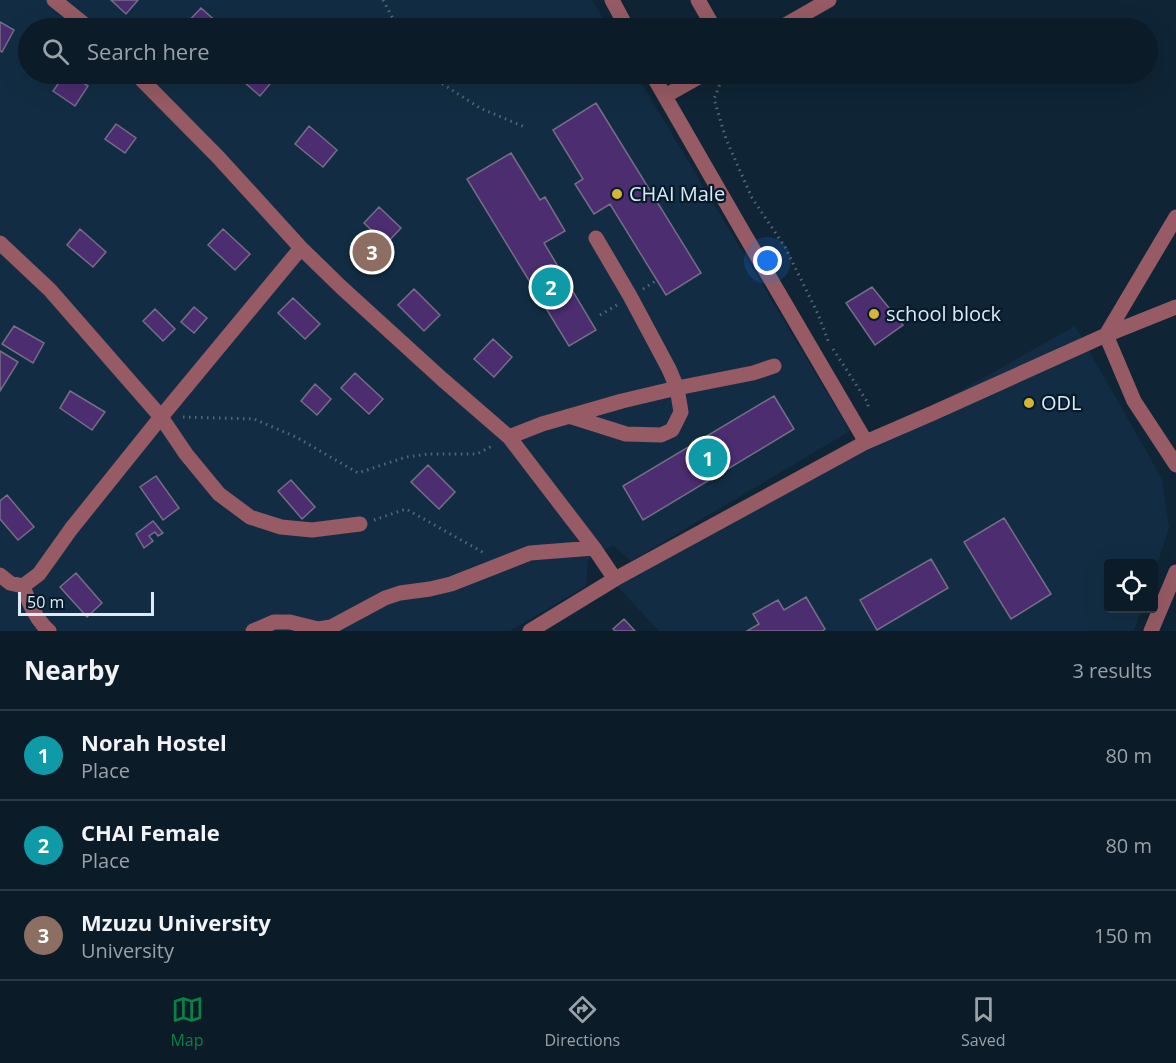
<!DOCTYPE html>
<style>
body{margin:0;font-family:"Open Sans",sans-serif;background:#192834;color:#f1f3f6}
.controls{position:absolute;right:18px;bottom:18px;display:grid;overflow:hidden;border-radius:6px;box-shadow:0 6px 24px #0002}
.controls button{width:54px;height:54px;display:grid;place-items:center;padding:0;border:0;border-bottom:2px solid #2b3945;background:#0b1b28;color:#f1f3f6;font:30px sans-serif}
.scale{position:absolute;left:18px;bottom:15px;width:136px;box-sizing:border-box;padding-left:6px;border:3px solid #deebf7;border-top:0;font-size:16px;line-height:21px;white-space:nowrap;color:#deebf7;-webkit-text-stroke:4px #051a2a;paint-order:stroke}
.you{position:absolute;left:768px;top:261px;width:21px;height:21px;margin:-15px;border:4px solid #fff;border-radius:50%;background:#1a73e8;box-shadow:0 0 0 9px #1a73e833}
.badge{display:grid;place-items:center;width:39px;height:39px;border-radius:50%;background:#0b8043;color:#fff;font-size:20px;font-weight:700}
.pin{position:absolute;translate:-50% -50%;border:3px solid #fff;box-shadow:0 2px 6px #0006}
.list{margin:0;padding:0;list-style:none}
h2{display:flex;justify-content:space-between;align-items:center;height:78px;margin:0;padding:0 24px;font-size:26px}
h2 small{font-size:20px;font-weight:400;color:#9aa1a8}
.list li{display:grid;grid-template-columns:39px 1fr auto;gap:18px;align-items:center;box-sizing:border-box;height:90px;padding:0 24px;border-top:2px solid #2b3945}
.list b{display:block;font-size:22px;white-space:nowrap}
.list p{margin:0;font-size:20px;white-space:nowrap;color:#9aa1a8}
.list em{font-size:20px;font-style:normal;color:#9aa1a8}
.icon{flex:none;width:33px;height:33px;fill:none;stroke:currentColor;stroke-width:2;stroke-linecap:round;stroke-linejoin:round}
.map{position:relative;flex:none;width:1176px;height:631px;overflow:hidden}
.search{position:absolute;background:#0b1b28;box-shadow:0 6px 24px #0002;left:18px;right:18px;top:18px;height:66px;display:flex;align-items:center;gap:15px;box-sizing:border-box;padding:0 21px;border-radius:33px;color:#9aa1a8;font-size:22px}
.sheet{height:348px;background:#0b1b28}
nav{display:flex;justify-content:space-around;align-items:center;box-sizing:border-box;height:84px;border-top:2px solid #2b3945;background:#0b1b28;font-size:16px;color:#9aa1a8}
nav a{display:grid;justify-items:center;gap:3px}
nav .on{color:#0b8043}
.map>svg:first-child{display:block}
</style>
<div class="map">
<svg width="1176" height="631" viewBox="0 0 1176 631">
<rect width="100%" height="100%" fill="#0f2435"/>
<path fill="#122d43" d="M0 0H592L609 28H28V74H636L850 431 631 561 613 545 588 560 586 586 510 631H0Z
M1075 326 1162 479 1169 528 1154 573V564H1108V608L1142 609 1134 631H659L616 585Z"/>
<path fill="#4b2d70" stroke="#766d87" stroke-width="1.5" d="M111 0H138L126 14Z
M201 8 218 23 213 28H186L184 26Z
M0 22 14 30 2 52 0 51Z
M65 74H69L88 86 75 106 53 91Z
M251 74H269L275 78 260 96 244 82Z
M596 103 701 273 666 295 610 204 594 214 575 184 583 179 553 130Z
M116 124 136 138 125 153 105 139Z
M309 126 337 150 323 167 295 144Z
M511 153 540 200 545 197 565 231 544 243 596 330 569 346 467 179Z
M379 207 401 228 386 244 364 223Z
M80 229 106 252 93 267 67 245Z
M223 229 250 254 235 270 208 245Z
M872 287 903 325 875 345 846 303Z
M414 289 440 315 424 331 398 305Z
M293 298 320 324 305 339 278 313Z
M194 307 207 318 194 333 181 322Z
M155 309 175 329 163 341 143 321Z
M14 326 44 343 33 363 2 344Z
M493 339 512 357 494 377 474 359Z
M0 351 18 362 0 391Z
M355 373 383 399 369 414 341 388Z
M315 384 331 399 317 415 301 401Z
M70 391 105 412 92 430 60 408Z
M774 396 794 429 643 520 623 486Z
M428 465 455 492 439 509 411 482Z
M156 476 179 508 163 520 140 487Z
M291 480 315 507 302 519 278 491Z
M7 495 34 527 18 540 0 519V501Z
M1004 518 1051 594 1011 619 964 542Z
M153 521 163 533 158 536 155 532 149 536 153 541 144 548 136 534Z
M931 559 948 588 877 630 860 600Z
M76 573 102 603 87 617 60 587Z
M806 597 825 629 822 631H747L759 624 753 614 778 600 784 610Z
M624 619 635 631H615L613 629Z"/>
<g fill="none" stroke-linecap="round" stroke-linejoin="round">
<path stroke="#566877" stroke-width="3" stroke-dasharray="1.5 4.5" stroke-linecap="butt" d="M383 0 398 28
M427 74 480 108 527 128
M724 74 714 99 726 139 752 198 785 247 818 314 829 343
M643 289 657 280
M600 315 617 305
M833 349 868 403V410
M183 417 254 419 296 437 358 473 406 457 429 454H477L494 445
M374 520 406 509 486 554"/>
<path stroke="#965b64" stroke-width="15" d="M54 0 89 28
M612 0 627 28
M698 0 714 28
M780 28 829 0
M136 74 218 157 301 248 341 287 442 379 509 437 594 548 615 579
M652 74 743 232 866 442
M665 96 704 74
M1176 217 1106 335 1134 401 1176 465
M0 243 50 290 161 417 186 454 219 494 250 517 281 527 312 530 360 524
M569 416 626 434 661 435 672 430 681 412 677 388 669 369 630 296 596 238
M509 437 542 424 622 401 677 388 753 373 774 366
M0 575 10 583 23 586 39 574 71 529 161 417 301 248
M23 586C29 602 35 619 49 631
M253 631 274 622H290L318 629 331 627 385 598 400 593 430 589 451 584 530 553 594 548
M530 631 615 579 866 442 933 413 1106 335 1176 307
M1151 631 1176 572"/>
</g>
<g fill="#d8b434" stroke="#051a2a" stroke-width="2">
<circle cx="617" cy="194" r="6"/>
<circle cx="874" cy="314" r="6"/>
<circle cx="1029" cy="403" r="6"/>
</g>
<g text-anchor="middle" stroke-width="4.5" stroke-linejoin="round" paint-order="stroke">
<g font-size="20" fill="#deebf7" stroke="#051a2a" text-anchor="start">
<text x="629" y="201">CHAI Male</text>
<text x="886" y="321">school block</text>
<text x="1041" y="410">ODL</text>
</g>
</g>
</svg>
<div class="controls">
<button><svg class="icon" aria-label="locate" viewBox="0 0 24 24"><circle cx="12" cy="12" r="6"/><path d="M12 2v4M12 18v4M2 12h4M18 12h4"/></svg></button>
</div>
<div class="scale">50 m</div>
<div class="you"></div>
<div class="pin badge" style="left:708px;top:458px;background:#0f9aa8">1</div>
<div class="pin badge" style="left:551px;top:287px;background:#0f9aa8">2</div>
<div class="pin badge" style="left:372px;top:252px;background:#8d6e63">3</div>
<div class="search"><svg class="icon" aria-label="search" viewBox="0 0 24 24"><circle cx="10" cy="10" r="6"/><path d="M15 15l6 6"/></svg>Search here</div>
</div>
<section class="sheet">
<h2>Nearby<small>3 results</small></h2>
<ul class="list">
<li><span class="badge" style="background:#0f9aa8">1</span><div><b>Norah Hostel</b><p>Place</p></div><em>80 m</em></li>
<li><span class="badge" style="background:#0f9aa8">2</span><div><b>CHAI Female</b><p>Place</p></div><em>80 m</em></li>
<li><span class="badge" style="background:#8d6e63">3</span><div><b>Mzuzu University</b><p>University</p></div><em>150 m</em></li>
</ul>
</section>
<nav>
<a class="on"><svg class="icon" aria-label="map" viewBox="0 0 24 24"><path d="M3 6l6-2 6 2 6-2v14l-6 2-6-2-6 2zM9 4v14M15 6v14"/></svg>Map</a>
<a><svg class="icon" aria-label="directions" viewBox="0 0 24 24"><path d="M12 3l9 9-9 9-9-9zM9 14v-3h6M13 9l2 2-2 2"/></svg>Directions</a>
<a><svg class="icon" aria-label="saved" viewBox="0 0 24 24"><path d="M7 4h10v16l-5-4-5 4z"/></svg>Saved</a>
</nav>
